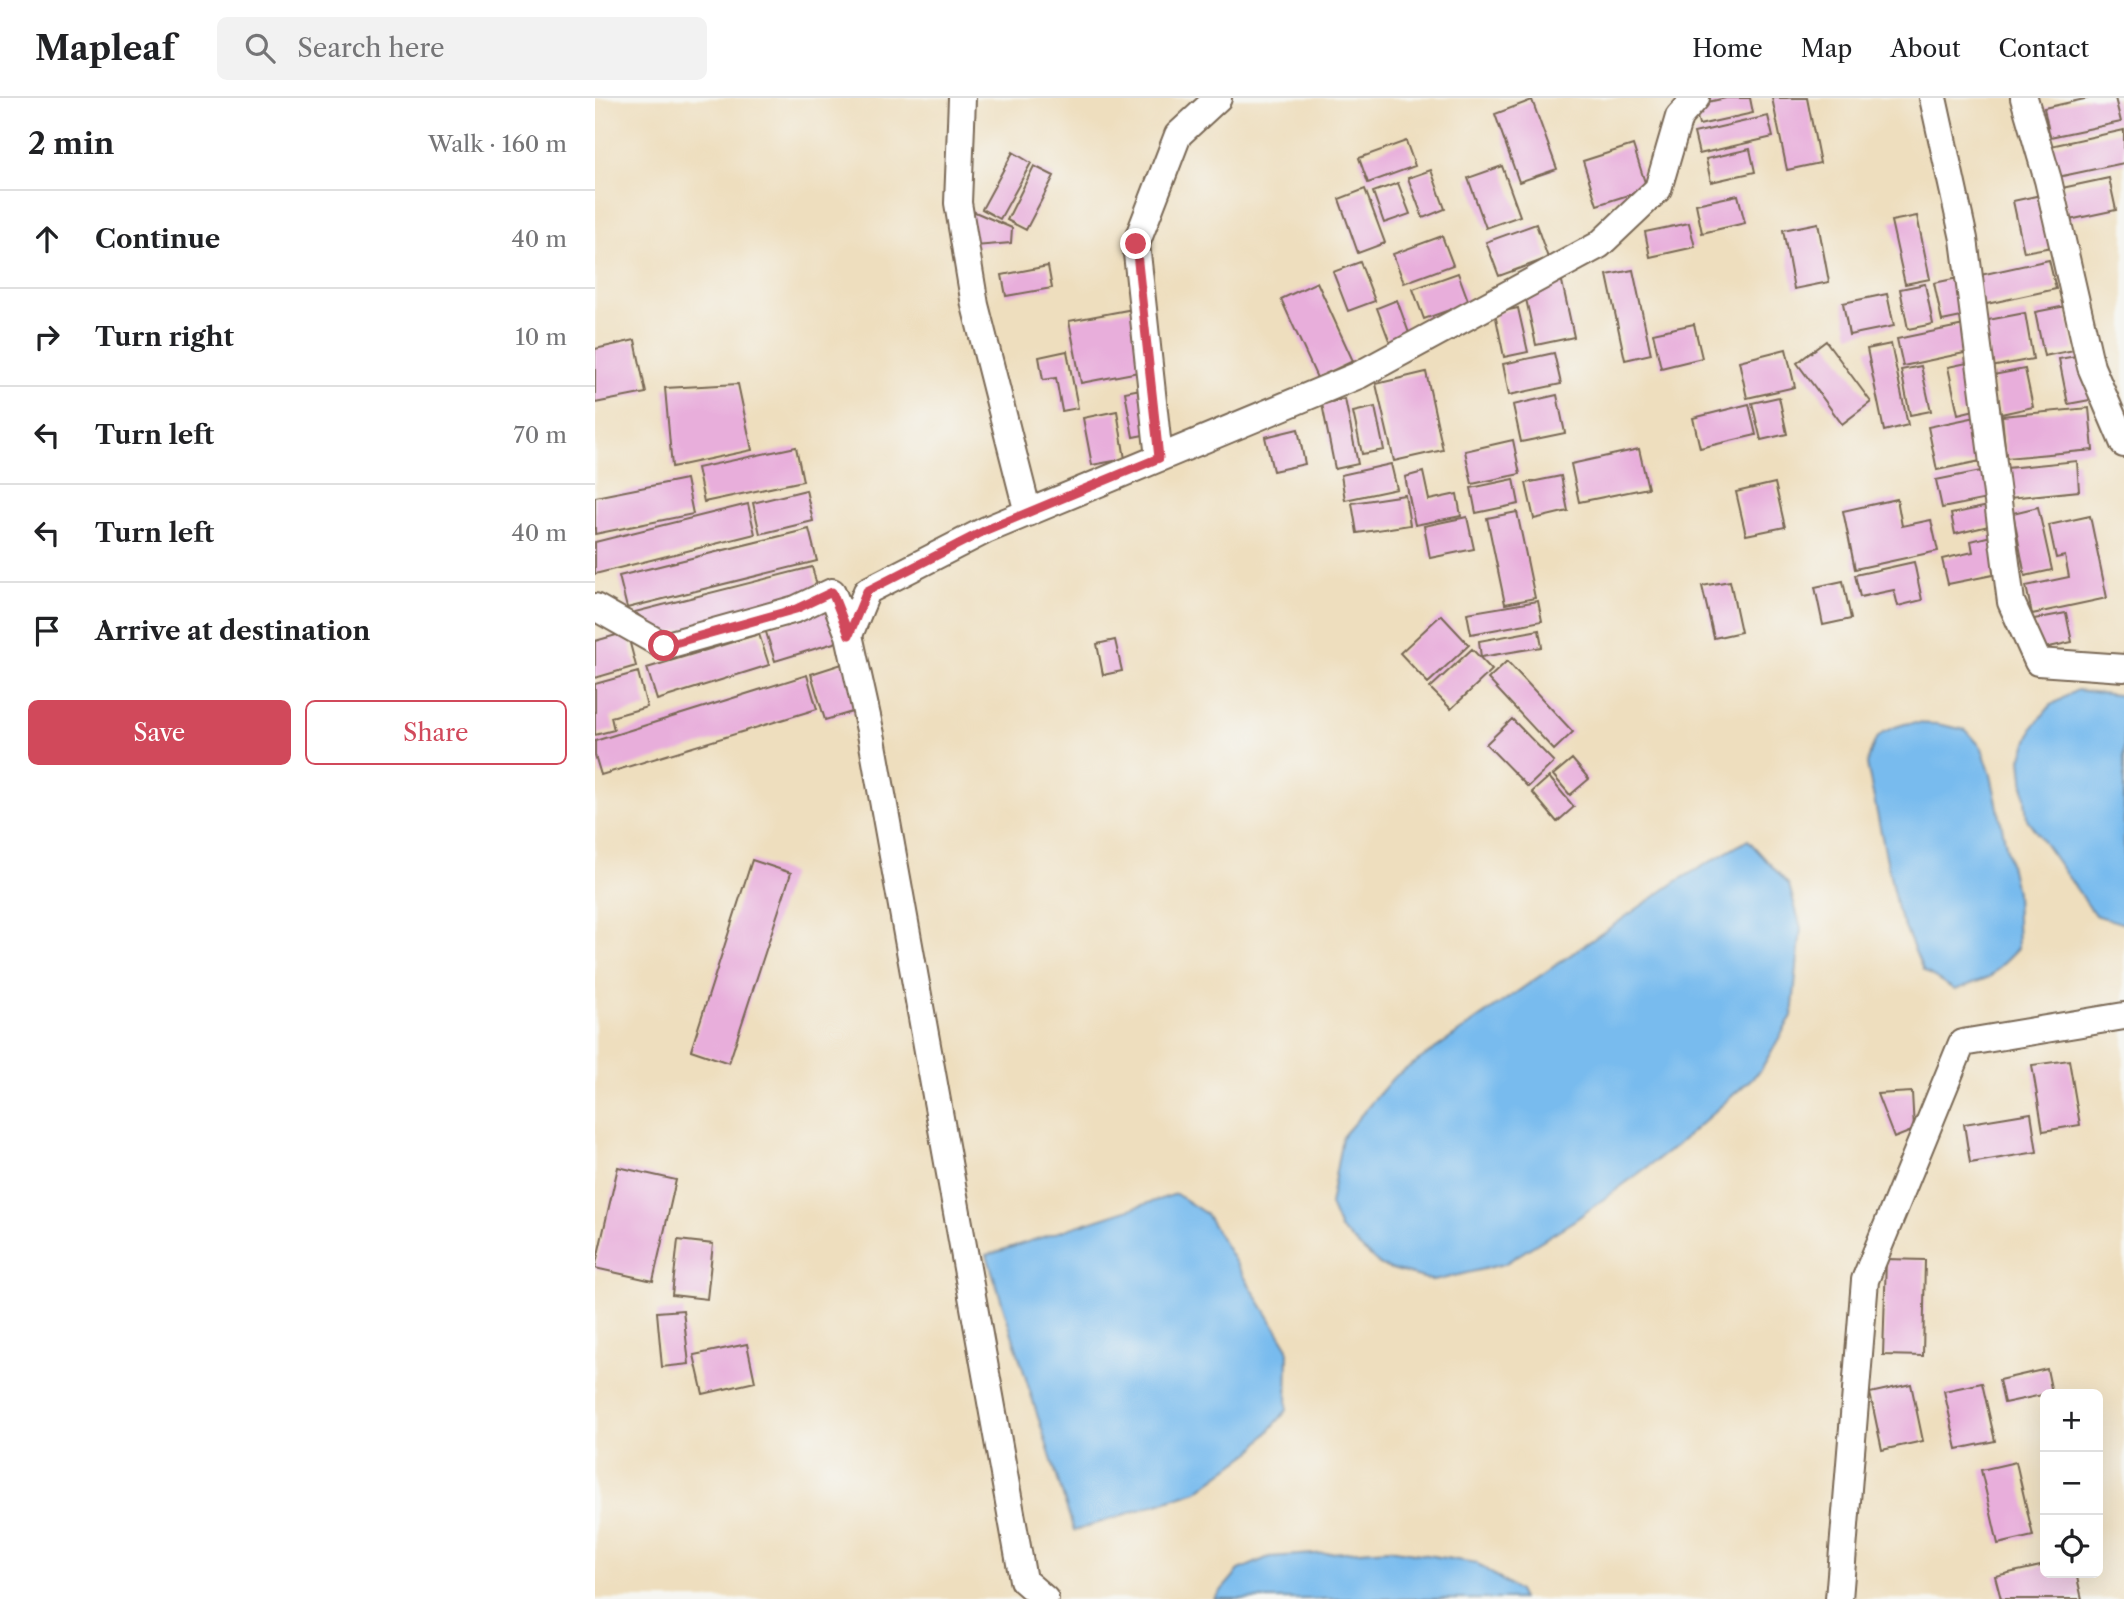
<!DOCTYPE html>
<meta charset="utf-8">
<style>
body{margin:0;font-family:"Libre Caslon Text",serif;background:#f2f2f2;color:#202124}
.controls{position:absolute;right:21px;bottom:21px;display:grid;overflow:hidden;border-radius:10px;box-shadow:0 7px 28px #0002}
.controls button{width:63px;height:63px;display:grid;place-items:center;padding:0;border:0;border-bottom:2px solid #e0e0e0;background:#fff;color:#202124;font:35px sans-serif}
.stop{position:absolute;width:21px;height:21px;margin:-16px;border:5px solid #d1495b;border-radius:50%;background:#fff}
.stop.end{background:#d1495b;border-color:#fff;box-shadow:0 2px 7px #0008}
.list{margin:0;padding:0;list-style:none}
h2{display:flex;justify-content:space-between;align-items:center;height:91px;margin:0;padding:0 28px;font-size:30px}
h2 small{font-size:23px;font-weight:400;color:#757577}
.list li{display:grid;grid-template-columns:46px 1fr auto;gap:21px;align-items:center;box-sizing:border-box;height:98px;padding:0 28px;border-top:2px solid #e0e0e0}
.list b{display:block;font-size:26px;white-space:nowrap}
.list em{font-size:23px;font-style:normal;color:#757577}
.actions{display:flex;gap:14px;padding:21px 28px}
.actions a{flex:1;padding:16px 0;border:2px solid #d1495b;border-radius:10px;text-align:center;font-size:24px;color:#d1495b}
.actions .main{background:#d1495b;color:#fff}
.icon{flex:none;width:38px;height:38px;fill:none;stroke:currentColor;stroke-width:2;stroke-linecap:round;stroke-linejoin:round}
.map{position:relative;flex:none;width:1529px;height:1501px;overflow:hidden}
header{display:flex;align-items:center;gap:42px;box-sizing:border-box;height:98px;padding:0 35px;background:#fff;border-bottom:2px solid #e0e0e0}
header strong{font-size:33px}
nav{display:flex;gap:38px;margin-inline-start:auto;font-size:24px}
.search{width:490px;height:63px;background:#f2f2f2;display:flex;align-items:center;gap:18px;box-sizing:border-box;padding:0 24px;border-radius:10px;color:#757577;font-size:26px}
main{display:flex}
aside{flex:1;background:#fff}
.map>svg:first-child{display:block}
</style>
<header>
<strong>Mapleaf</strong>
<div class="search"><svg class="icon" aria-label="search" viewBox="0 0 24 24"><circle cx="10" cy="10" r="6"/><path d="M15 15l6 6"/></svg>Search here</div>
<nav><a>Home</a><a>Map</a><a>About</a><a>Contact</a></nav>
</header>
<main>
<aside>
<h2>2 min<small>Walk · 160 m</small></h2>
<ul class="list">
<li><svg class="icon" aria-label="ahead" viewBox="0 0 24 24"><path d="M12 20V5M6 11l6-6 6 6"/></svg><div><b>Continue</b></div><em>40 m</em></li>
<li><svg class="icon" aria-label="right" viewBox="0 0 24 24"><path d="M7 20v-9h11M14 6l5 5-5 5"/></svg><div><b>Turn right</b></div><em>10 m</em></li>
<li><svg class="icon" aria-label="left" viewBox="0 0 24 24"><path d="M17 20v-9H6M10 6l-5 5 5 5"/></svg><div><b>Turn left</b></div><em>70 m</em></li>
<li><svg class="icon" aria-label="left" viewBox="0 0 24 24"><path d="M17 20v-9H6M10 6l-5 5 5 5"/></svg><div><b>Turn left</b></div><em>40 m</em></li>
<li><svg class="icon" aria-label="arrive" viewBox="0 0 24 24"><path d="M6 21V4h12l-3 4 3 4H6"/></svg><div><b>Arrive at destination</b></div></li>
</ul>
<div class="actions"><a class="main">Save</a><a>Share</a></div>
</aside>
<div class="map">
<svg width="1529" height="1501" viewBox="0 0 1529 1501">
<rect width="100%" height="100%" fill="#f6f6f2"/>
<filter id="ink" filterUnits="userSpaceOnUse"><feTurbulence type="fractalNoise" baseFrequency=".0143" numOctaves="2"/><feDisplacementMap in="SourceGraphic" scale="14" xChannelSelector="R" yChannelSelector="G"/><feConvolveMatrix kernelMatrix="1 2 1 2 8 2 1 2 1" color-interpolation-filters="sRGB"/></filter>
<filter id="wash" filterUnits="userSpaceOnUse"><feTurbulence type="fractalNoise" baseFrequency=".00686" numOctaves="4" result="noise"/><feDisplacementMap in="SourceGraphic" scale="28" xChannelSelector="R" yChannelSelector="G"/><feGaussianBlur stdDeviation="1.57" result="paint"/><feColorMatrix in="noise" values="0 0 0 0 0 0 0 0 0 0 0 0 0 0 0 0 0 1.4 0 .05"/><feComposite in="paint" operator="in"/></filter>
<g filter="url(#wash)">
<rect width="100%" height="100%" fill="#eedebe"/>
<path fill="#78bbee" stroke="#5a7286" stroke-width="2" d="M1482 592 1529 598V826L1500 817 1432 721 1426 661 1438 629 1456 607Z
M1314 625 1342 626 1371 632 1387 650 1396 677 1421 794 1423 850 1395 879 1360 892 1328 872 1302 811 1272 667C1280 636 1284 633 1314 625Z
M1153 742 1194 787 1206 830 1197 918 1165 973 1081 1048 980 1122 909 1166 839 1183 786 1168 745 1131 735 1107 747 1039 798 980 1082 783Z
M581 1096 611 1116 693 1250 692 1312 657 1353 602 1393 479 1433 392 1157Z
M794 1451 881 1465 923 1493 927 1501H619L644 1472 674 1459Z"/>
<g id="blocks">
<path fill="#e8aedb" d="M1131 0H1155L1158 15 1104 27 1099 7Z
M1177 0H1212L1225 65 1192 72Z
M1494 0H1520L1526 24 1455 39 1449 10Z
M937 2 962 71 924 84 900 16Z
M1173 18 1178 39 1104 56 1099 35Z
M1529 32V65L1458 80 1451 49Z
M811 43 820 68 773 85 764 60Z
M1038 47 1052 91 1002 107 988 63Z
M1155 51 1160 74 1116 84 1111 61Z
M418 54 436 65 405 121 387 111Z
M439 68 459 78 431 132 412 122Z
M907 68 925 118 891 130 873 80Z
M836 72 850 111 828 120 813 80Z
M1514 80 1521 112 1474 122 1467 90Z
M803 85 815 116 789 125 778 94Z
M770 91 790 145 763 155 744 101Z
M1143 97 1150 125 1107 135 1101 106Z
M1446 97 1457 149 1429 154 1418 103Z
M373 111 417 130 416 145 380 148Z
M1322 118 1335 181 1310 186 1296 123Z
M1094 125 1100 149 1055 159 1050 134Z
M1223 125 1234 184 1199 191 1188 132Z
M941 126 953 160 904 178 891 144Z
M847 138 858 167 809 185 798 156Z
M1454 162 1461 191 1387 207 1381 178Z
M765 164 780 203 753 213 738 174Z
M453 168 457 190 411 198 407 177Z
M1038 172 1056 256 1030 262 1012 177Z
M863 175 874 205 829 221 818 191Z
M966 179 979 239 941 247 928 187Z
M1368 179 1376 217 1347 223 1339 185Z
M722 184 758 263 722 280 686 201Z
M1330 186 1338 226 1313 231 1305 191Z
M1292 196 1299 228 1254 237 1248 205Z
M802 202 815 238 795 245 782 210Z
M1471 208 1479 252 1449 258 1440 214Z
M923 210 933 254 909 259 900 215Z
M538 211 549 273 486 285 474 223Z
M1430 215 1438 261 1396 269 1388 223Z
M1099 226 1107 260 1066 270 1058 235Z
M1369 227 1374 254 1308 268 1302 241Z
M40 242 51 295 0 305V251Z
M1231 243 1276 304 1247 326 1202 265Z
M1296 246 1313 327 1289 333 1272 251Z
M1191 251 1200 289 1152 300 1144 263Z
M472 253 483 310 467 313 461 280 448 282 444 259Z
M959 255 966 286 914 297 908 266Z
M1487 257 1495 302 1473 306 1464 261Z
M1377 264 1388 310 1363 316 1353 269Z
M1326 268 1336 313 1315 317 1306 272Z
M1430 271 1438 309 1406 316 1398 277Z
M831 274 848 352 799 363 781 286Z
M143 286 157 352 77 369 70 290Z
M551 290 559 335 538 339 530 294Z
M962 297 970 335 926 344 918 307Z
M1184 299 1192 336 1166 342 1157 305Z
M750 301 763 366 740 371 727 306Z
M1154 306 1161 337 1105 350 1098 320Z
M780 309 789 352 767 356 758 314Z
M1494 310 1498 352 1411 360 1407 318Z
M522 313 530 361 497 367 488 320Z
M1386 318 1395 361 1342 372 1333 329Z
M703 331 710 366 678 373 670 339Z
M918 342 925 376 877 386 870 353Z
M201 349 208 383 109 404 102 370Z
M1044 351 1053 390 984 404 976 366Z
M1482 363 1484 393 1414 400 1412 370Z
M796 366 802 391 750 402 746 377Z
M1396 371 1402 399 1347 410 1341 382Z
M828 374 834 402 862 396 866 418 820 427 810 379Z
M966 378 973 413 939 421 931 385Z
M91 381 98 416 0 436V399Z
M919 381 924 406 881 415 876 390Z
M1180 385 1190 429 1151 437 1141 394Z
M211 392 218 423 165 436 158 405Z
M810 397 815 427 762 435 757 405Z
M1302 401 1307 428 1336 422 1343 453 1260 471 1248 413Z
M153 406 160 436 0 476V444Z
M1398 407 1402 426 1360 436 1356 416Z
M1443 409 1457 472 1430 478 1418 415Z
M922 414 940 500 910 506 892 420Z
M1495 418 1512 500 1437 516 1431 488 1474 479 1470 458 1461 460 1454 427Z
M872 419 879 451 835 460 829 428Z
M214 431 222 463 32 510 24 478Z
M1400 437 1408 475 1353 486 1347 461 1378 454 1376 443Z
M1319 464 1327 502 1303 508 1299 492 1265 499 1260 477Z
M217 469 224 495 66 537 40 514Z
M1135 483 1146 534 1119 540 1107 488Z
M1248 483 1256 521 1228 527 1220 489Z
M943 503 947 523 876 536 872 515Z
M232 512 242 544 180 563 170 531Z
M1471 515 1477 544 1445 551 1439 521Z
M846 517 874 547 833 585 805 555Z
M944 532 947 549 886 559 884 543Z
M32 534 41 568 0 580V543Z
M164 536 174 567 62 602 52 570Z
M520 542 527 573 508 577 502 546Z
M877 551 897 572 856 611 835 590Z
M912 563 978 634 959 652 893 581Z
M250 565 264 612 230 622 216 576Z
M43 574 52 609 16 619 19 632 0 637V586Z
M212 577 222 611 6 677 0 657V643Z
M917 621 959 664 933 689 891 646Z
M977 661 994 681 975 697 958 677Z
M954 679 979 709 962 724 937 694Z
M157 762 196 775 134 965 96 952Z
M1474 962 1485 1027 1448 1033 1437 967Z
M1317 994 1319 1032 1299 1040 1282 996Z
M1436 1015 1442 1054 1375 1065 1369 1026Z
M23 1069 81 1082 58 1183 0 1170Z
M83 1142 118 1146 112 1201 77 1197Z
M1291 1161 1330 1162 1328 1258 1288 1257Z
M88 1212 94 1266 67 1269 62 1214Z
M152 1246 160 1284 108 1296 99 1257Z
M1452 1271 1457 1295 1409 1305 1404 1282Z
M1387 1285 1400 1343 1362 1351 1349 1293Z
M1316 1286 1328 1343 1287 1352 1275 1295Z
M1421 1364 1438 1438 1403 1446 1386 1372Z
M1450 1467V1475H1481L1487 1501H1406L1400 1478Z"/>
</g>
</g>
<g filter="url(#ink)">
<use href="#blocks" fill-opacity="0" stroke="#7a6956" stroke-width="2"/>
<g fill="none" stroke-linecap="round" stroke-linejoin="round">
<defs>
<path id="street" d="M367 0 363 105 380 207 433 415
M1338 0 1369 141 1416 504 1443 564 1529 570
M1429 0 1453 82 1496 269 1529 346
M564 360 541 146 583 37 623 0
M0 509 69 548 201 511 237 494 254 537
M450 1501 428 1482 277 641 254 537 272 493 391 432 764 277 1004 147 1063 91 1084 19 1101 0
M1244 1501 1270 1182 1367 945 1529 918"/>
</defs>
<use href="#street" stroke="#7a6956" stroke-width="30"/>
<use href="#street" stroke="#fff" stroke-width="26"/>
</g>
</g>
<g fill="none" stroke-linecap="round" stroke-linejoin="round" filter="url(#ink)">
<path stroke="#d1495b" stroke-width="9" d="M69 548 201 511 237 494 254 537 272 493 391 432 564 360 541 146"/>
</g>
</svg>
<div class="controls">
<button>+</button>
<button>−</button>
<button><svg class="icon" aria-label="locate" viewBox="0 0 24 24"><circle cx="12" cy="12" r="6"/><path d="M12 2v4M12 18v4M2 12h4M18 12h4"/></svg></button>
</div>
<div class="stop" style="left:69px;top:548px"></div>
<div class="stop end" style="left:541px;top:146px"></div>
</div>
</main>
